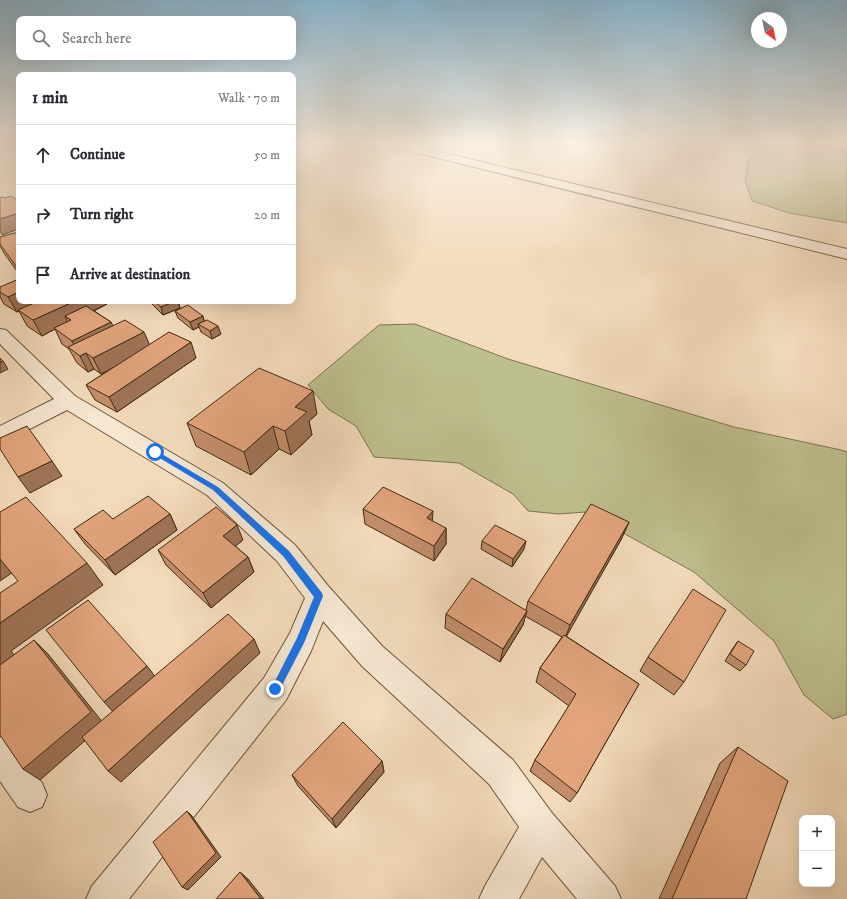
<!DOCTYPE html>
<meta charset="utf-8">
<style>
body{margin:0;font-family:"IM FELL DW Pica",serif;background:#f7f7f7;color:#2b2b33}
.controls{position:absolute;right:12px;bottom:12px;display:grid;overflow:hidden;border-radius:8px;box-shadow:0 4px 16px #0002}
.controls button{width:36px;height:36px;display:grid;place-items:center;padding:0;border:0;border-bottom:1px solid #e1e1e2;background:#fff;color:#2b2b33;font:20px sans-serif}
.compass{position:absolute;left:751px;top:12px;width:36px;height:36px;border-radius:50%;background:#fff;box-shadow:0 4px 16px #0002;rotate:147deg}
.stop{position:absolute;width:12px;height:12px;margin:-9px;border:3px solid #1a73e8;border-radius:50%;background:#fff}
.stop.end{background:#1a73e8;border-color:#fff;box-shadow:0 1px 4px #0008}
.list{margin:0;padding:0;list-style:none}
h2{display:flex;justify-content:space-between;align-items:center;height:52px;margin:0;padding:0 16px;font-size:17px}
h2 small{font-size:13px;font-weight:400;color:#7c7c81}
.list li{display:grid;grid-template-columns:26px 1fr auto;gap:12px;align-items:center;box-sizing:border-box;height:60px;padding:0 16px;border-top:1px solid #e1e1e2}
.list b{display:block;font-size:15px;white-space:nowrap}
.list em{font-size:13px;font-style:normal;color:#7c7c81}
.icon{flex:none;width:22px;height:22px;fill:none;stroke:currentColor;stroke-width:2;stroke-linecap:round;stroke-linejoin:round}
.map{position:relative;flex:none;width:847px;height:899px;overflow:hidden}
.search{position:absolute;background:#fff;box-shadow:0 4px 16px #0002;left:16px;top:16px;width:280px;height:44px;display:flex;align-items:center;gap:10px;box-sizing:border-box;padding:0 14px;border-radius:8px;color:#7c7c81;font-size:15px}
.panel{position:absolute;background:#fff;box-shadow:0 4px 16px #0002;left:16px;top:72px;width:280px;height:232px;border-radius:8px}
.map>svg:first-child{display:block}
</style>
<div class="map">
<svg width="847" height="899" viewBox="0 0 847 899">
<rect width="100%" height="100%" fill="#f3dbbc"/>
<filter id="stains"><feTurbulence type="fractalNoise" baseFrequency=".005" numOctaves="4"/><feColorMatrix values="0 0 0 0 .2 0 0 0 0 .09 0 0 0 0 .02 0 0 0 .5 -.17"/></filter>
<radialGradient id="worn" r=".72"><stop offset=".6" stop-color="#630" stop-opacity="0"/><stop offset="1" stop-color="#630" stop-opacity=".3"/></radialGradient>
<path fill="#bebf8e" stroke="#7f744e" d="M780 144H807L847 150V223L789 213 752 201 745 181 748 161 764 145Z
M415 324 508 359 734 427 841 450 847 452V714L833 719 804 695 774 641 694 572 585 512 559 514 528 511 513 494 459 463 374 457 356 426 328 409 308 385 379 325Z"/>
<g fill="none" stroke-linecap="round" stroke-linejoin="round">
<defs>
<path id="street" d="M388 144H406L847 249V259L389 146Z
M0 329 6 330 75 396 223 483 295 545 329 587 382 646 513 760 552 813 615 886 621 899H577L542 857 519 899H479L485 886 519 827 489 784 362 666 323 621 311 651 286 700 129 899H86L92 886 264 678 290 633 305 598 277 561 207 495 67 410 8 440 0 443V426L54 399 0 344Z
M0 737 12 741 42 783 47 795 42 807 30 812 18 807 0 781Z"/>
</defs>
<use href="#street" stroke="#6d563a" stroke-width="2"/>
<use href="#street" fill="#f7e8d3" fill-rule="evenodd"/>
</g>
<path fill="#c48e6c" stroke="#402a0f" d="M19 232V274L4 253 0 246V237Z
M0 287 19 301H106L107 304 94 311 111 322 112 325 149 345 196 358 117 412 95 400 86 385 114 367 101 374 94 369 88 372 77 363 69 349 62 344 55 329 42 336 27 326 19 311 17 312 4 304 0 297Z
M147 301H178L180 308 163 315 152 304 151 301 148 302Z
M175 311 203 316 204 321 221 334 212 339 201 332 199 327 193 330 178 318Z
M317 414 309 421 312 435 291 455 279 449 251 475 196 446 187 423Z
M363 509 446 528V544L434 561 365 524Z
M170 514 177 530 115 575 85 544 74 529 113 519Z
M622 538 566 636 639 684 577 793 570 802 530 771 535 760 569 706 536 682 540 668 562 637 525 616 523 625 500 662 445 628 446 614 526 610 528 601Z
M243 540 235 546 248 557 254 572 211 608 166 565 158 550Z
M482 541 524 549 512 567 481 549Z
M738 641 746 665 740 671 725 661 733 648Z
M648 657 684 682 674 695 640 671Z
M738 747 746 899H659L720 763Z
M382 761 384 772 336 828 298 786 292 775Z"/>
<path fill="#a07458" stroke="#402a0f" d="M19 213V229L2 235 0 231V219Z
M19 292V301H42L18 310 19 311 17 312 8 297Z
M75 301H106L107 304 72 321 65 316 68 323 54 328 55 329 42 336 33 320Z
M175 301H178L180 308 163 315 161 307Z
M203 316 205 324H198L199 327 193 330 190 322Z
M111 322 118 337 79 355 72 341Z
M218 326 221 334 212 339 210 331Z
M144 332 151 348 101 374 93 358Z
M191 342 196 358 117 412 109 397Z
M86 353 94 369 88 372 80 356Z
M3 361 8 369 0 373V362Z
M313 391 317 414 309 421 312 435 291 455 285 431 295 407Z
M273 426 279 449 251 475 244 452Z
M52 461 62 476 30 493 18 477Z
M433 511 432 527 427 518Z
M170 514 177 530 115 575 105 560Z
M629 522 622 538 565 639 570 625Z
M237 525 243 540 229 551 223 536Z
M446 528V544L434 561V546Z
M526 541 524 549 512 567 513 559Z
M248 557 254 572 211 608 203 593Z
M0 558 13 572 0 581Z
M87 563 103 585 11 651 17 659 0 672V623Z
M527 611 523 625 500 662 503 649Z
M254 639 260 653 121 782 108 771Z
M34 640 48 654 104 724 40 780 23 769Z
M147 666 157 679 116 715 104 702Z
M382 761 384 772 336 828 332 819Z
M187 811 192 816 221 857 188 890 182 887Z
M240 872 248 879 264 899H261Z"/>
<path fill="#e4a57d" stroke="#402a0f" d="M11 196 19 201V205H17L19 206V213L0 219V197H2L5 198Z
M19 232V270L0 244V237Z
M19 279V292L8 297 0 292V287Z
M39 301H75L33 320 18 310Z
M154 301H175L161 307Z
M188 305 203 316 190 322 175 311Z
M86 306 111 322 72 341 54 328 71 320 65 316Z
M125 320 144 332 93 358 86 353 80 356 68 347Z
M207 320 218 326 210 331 198 324Z
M169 332 191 342 109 397 86 385Z
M0 358 3 361 0 362Z
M259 368 313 391 295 407 307 412 285 431 273 426 244 452 187 423Z
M27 426 52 461 18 477 0 449V438Z
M383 487 433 511 427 518 446 528 434 546 363 509Z
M148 496 170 514 105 560 74 529 103 510 113 519Z
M26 497 87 563 0 623V593L18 581 0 559V512Z
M591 504 629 522 570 625 528 601Z
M216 507 237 525 223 536 248 557 203 593 158 550Z
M495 525 526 541 513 559 482 541Z
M472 578 527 611 503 649 446 614Z
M693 589 726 610 684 682 648 657Z
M88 600 147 666 104 702 46 630Z
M228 614 254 639 108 771 82 737Z
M564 635 639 684 577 793 535 760 576 694 540 668Z
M34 640 91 712 23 769 0 735V665Z
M738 641 754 651 746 665 730 654Z
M343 722 382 761 332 819 292 775Z
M738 747 788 781 746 899H672Z
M187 811 216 853 182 887 153 842Z
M240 872 261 899H216Z"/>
<linearGradient id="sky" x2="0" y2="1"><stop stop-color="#89b7d2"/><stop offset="0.53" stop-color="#faefe1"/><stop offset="1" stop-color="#faefe1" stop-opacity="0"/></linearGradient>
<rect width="847" height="270" fill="url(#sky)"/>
<path fill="#1a73e8" d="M155 450 218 487 289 551 322 593 323 596 304 643 278 693 275 694 272 693 271 689 297 638 314 597 283 556 213 490 153 454V451Z"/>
<rect width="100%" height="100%" filter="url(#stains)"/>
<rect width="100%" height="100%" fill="url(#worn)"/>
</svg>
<div class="controls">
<button>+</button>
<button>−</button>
</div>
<svg class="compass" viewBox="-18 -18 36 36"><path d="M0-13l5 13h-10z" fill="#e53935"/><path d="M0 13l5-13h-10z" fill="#7c7c81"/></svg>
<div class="stop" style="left:155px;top:452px"></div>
<div class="stop end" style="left:275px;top:689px"></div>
<div class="search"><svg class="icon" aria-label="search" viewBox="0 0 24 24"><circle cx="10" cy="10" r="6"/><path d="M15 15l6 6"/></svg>Search here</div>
<section class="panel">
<h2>1 min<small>Walk · 70 m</small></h2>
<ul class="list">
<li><svg class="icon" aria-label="ahead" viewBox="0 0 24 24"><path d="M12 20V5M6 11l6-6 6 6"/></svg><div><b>Continue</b></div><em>50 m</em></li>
<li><svg class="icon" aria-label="right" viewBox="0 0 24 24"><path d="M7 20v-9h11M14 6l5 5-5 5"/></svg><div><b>Turn right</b></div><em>20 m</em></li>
<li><svg class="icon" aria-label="arrive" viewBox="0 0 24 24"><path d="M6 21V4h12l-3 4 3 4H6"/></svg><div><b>Arrive at destination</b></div></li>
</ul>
</section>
</div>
